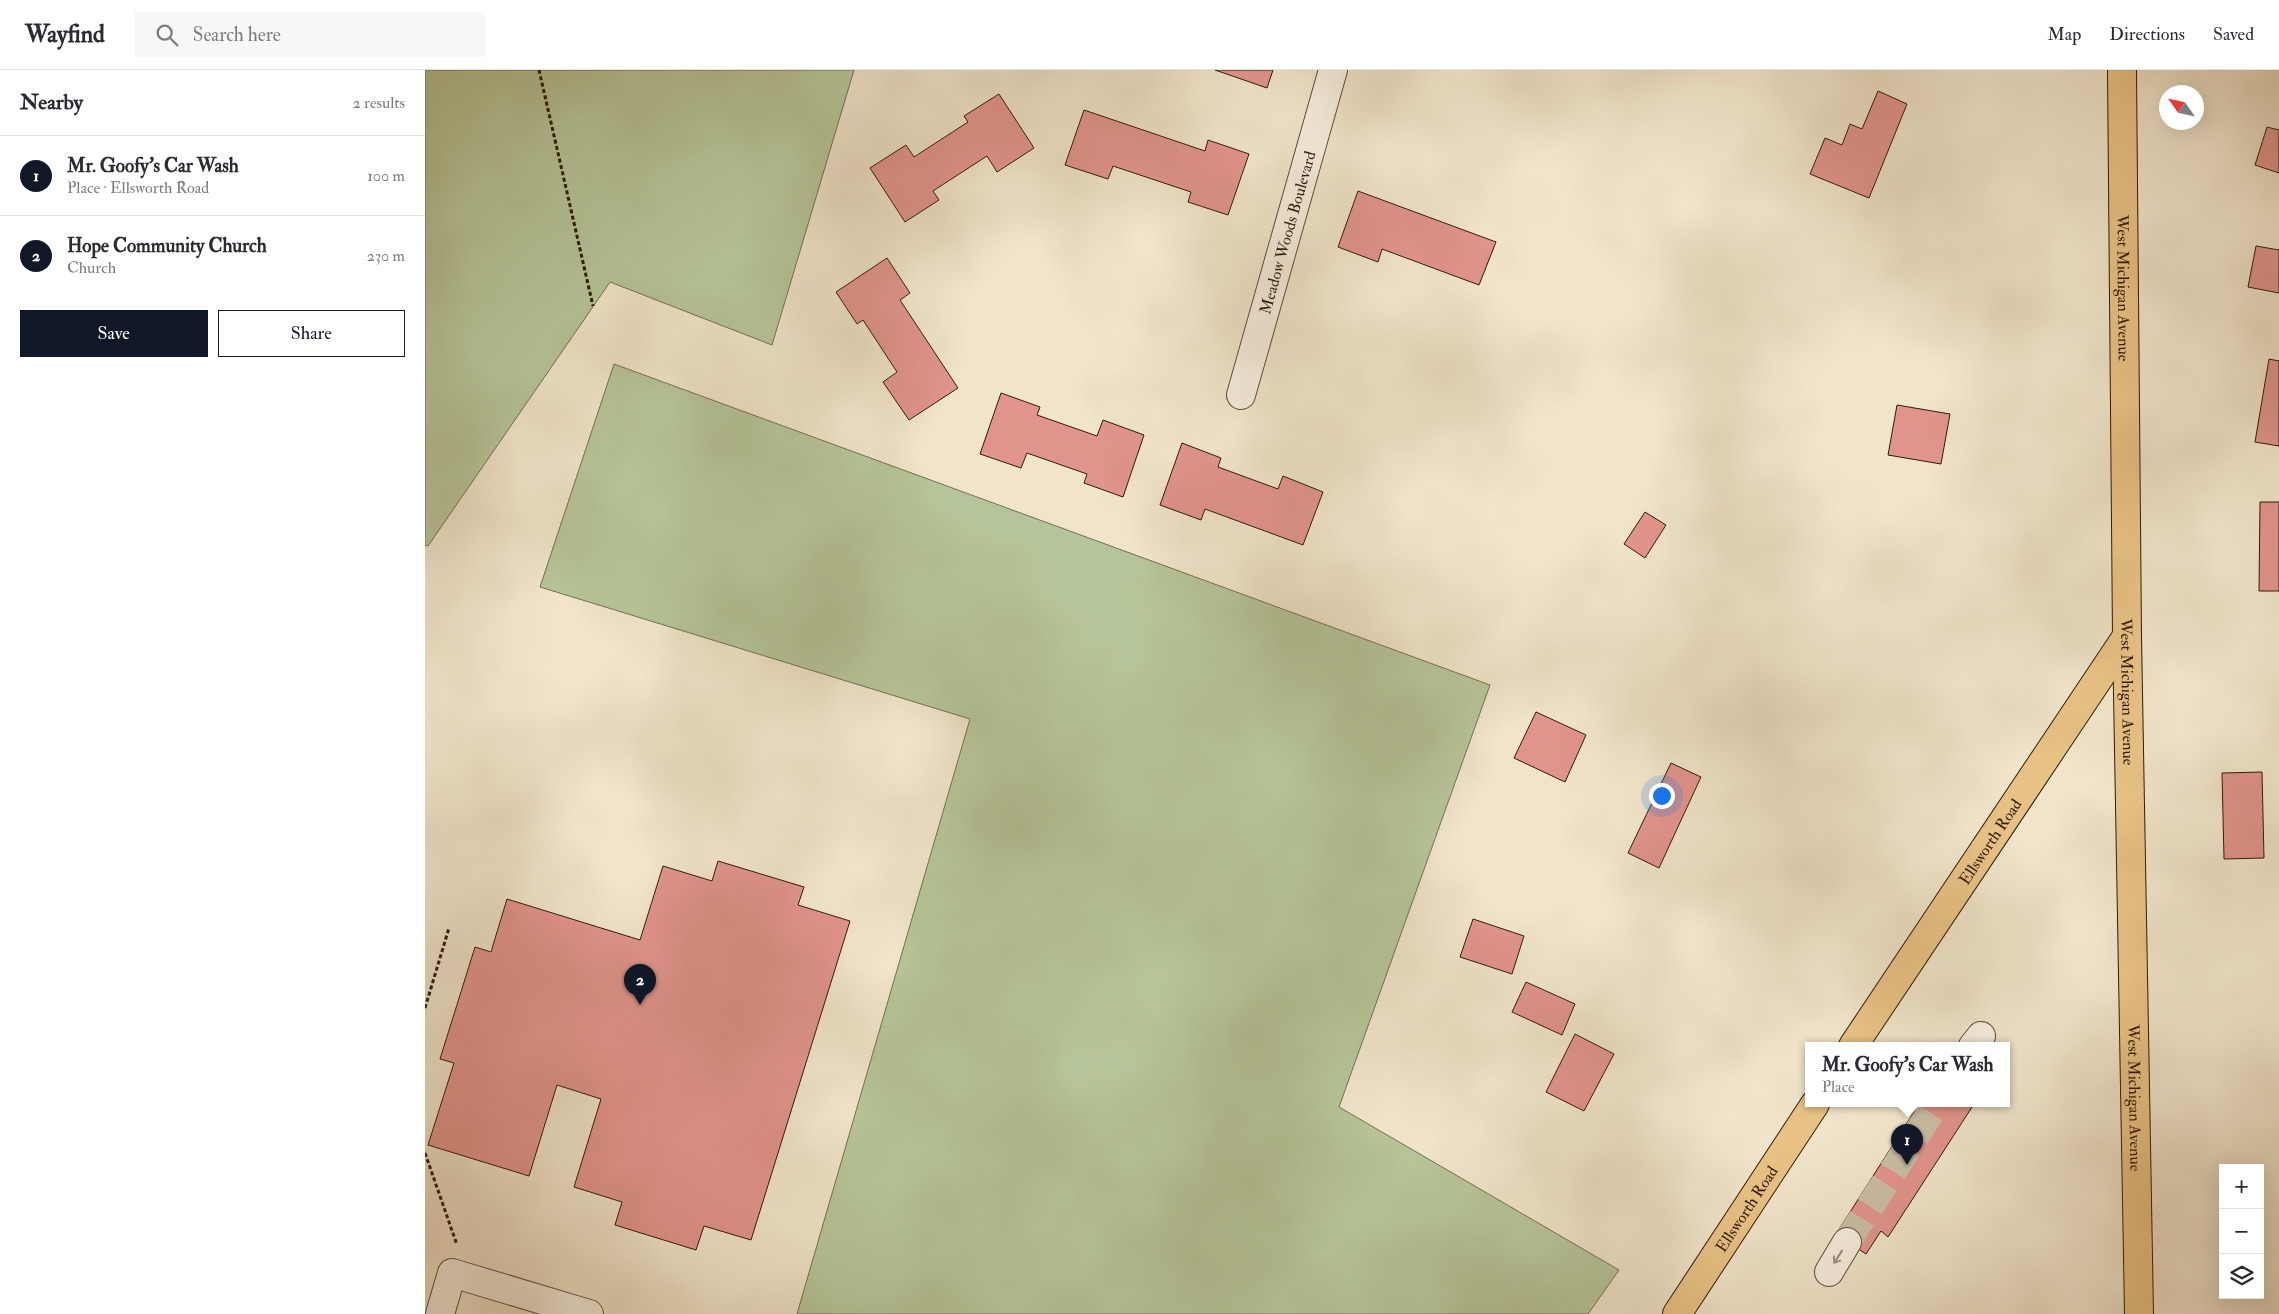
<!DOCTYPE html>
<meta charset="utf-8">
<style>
body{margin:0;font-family:"IM FELL Double Pica",serif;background:#f7f7f7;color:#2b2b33}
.controls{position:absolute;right:15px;bottom:15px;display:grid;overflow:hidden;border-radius:0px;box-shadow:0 5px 20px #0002}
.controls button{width:45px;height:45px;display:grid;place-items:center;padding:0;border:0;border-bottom:1px solid #e1e1e2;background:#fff;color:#2b2b33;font:25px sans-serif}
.compass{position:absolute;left:1734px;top:15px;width:45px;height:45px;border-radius:50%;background:#fff;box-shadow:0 5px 20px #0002;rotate:304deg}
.you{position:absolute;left:1236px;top:725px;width:18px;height:18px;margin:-12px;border:4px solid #fff;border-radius:50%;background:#1a73e8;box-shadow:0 0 0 8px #1a73e833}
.badge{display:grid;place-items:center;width:32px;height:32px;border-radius:50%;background:#111827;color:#fff;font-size:16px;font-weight:700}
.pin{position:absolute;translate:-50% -41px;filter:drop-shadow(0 1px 2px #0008)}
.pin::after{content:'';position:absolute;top:26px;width:18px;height:15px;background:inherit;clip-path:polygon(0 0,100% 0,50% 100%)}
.popup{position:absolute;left:1380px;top:972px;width:205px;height:65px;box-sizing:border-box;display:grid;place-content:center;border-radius:0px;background:#fff;filter:drop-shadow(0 1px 4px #0005);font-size:16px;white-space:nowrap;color:#7c7c81}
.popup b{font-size:19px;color:#2b2b33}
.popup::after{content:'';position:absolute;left:50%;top:100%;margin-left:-10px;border:10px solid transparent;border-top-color:#fff}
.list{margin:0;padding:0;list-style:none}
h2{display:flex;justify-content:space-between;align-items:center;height:65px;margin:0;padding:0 20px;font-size:21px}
h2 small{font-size:16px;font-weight:400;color:#7c7c81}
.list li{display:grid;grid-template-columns:32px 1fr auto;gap:15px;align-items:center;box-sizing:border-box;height:80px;padding:0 20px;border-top:1px solid #e1e1e2}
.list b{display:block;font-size:19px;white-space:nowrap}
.list p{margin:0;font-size:16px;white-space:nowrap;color:#7c7c81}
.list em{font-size:16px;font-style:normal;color:#7c7c81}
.actions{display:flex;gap:10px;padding:15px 20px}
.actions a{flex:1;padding:11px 0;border:1px solid #111827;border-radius:0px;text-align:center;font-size:18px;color:#111827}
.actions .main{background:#111827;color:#fff}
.icon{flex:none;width:28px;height:28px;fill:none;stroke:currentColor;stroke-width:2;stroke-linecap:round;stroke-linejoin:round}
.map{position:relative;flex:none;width:1854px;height:1244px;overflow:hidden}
header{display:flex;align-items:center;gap:30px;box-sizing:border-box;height:70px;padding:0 25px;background:#fff;border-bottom:1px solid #e1e1e2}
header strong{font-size:24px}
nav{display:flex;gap:28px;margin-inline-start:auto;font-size:18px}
.search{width:350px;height:45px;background:#f7f7f7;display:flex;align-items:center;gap:12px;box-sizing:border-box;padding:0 18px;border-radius:0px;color:#7c7c81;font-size:19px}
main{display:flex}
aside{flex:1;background:#fff}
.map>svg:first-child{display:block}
</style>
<header>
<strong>Wayfind</strong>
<div class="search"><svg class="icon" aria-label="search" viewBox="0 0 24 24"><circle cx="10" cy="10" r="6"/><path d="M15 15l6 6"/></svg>Search here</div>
<nav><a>Map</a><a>Directions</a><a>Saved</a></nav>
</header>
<main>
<aside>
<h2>Nearby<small>2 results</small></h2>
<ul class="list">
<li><span class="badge">1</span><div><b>Mr. Goofy’s Car Wash</b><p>Place · Ellsworth Road</p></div><em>100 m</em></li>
<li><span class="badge">2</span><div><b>Hope Community Church</b><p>Church</p></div><em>230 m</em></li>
</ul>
<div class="actions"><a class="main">Save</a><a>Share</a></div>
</aside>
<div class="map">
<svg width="1854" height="1244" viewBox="0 0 1854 1244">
<rect width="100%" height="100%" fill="#f0e4ca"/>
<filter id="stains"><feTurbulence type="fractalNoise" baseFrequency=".004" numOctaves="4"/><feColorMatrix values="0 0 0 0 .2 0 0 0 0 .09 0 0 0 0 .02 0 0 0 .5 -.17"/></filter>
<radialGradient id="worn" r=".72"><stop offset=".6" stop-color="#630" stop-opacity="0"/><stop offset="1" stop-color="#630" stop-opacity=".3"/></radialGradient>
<path fill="#b6c599" stroke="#727052" d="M0 0H429L347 275 185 212 3 476 0 475Z
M189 294 1065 615 914 1037 1194 1200 1163 1244H372L545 649 115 517Z"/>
<path fill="#e1948b" stroke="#2e1b0b" d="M790 0H848L842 18Z
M1453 21 1482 34 1444 128 1385 104 1400 68 1417 75 1425 54 1437 59Z
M574 24 609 78 572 102 562 86 508 121 514 130 480 152 445 98 481 75 489 87 543 52 539 46Z
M659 40 780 81 783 70 824 84 803 145 763 132 766 122 688 96 683 109 640 95Z
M1842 57 1854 60V103L1830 95Z
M933 121 1071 172 1054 215 957 179 953 192 913 177Z
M1831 176 1854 180V223L1823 217Z
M462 188 485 223 475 230 533 318 484 350 458 312 472 302 438 250 432 254 411 222Z
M1844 289 1854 291V376L1830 372Z
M576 323 615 337 612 345 672 366 678 350 719 365 698 427 659 413 662 404 602 383 596 398 555 384Z
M1472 335 1525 344 1516 394 1463 385Z
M757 373 796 388 793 397 853 419 858 406 898 422 878 475 780 439 776 450 735 435Z
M1835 432H1854V521H1834Z
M1220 442 1241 455 1220 488 1199 474Z
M1111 642 1161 665 1140 712 1089 688Z
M1246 693 1276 707 1234 798 1203 783Z
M1837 702 1839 788 1799 789 1797 703Z
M293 791 379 817 373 835 425 851 326 1170 279 1156 271 1180 190 1155 197 1132 149 1117 176 1029 132 1015 104 1106 3 1075 29 993 15 989 50 877 66 882 82 829 215 870 238 796 287 811Z
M1048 849 1099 866 1087 904 1035 887Z
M1101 912 1150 934 1137 965 1087 942Z
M1150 964 1189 984 1159 1041 1121 1022Z
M1494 1034H1549L1463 1167 1456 1161 1441 1184 1411 1164Z"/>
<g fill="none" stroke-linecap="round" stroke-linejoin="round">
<path stroke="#c9bca4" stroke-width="28" stroke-dasharray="28 14" stroke-linecap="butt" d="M1422 1172 1511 1034"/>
<defs>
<g id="minor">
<path id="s1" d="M816 325 908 0"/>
<path d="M1548 976 1556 966"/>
<path d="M1404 1202 1422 1172"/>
<path d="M15 1244 27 1203 164 1244"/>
</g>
<g id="major">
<path id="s2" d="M1697 0 1702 566 1714 1244"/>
<path id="s3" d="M1428 976 1702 566"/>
<path id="s4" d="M1252 1244 1390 1034"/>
</g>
</defs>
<use href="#minor" stroke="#5e4d3b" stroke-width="30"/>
<use href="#major" stroke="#2e1b0b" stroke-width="30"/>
<path stroke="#2e1b0b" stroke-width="3" stroke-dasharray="4 2.5" stroke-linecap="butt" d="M114 0 168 236
M0 938 24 858
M0 1083 32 1175"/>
<use href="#minor" stroke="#f5eddd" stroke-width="28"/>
<use href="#major" stroke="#e8c285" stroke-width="28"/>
</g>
<defs><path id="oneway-shaft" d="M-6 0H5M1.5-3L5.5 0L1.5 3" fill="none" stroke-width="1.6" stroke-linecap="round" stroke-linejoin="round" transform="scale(1.25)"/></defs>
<use stroke="#9b8e7e" href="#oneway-shaft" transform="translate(1413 1187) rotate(122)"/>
<g text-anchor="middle" stroke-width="4.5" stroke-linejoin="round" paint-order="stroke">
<g font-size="16" fill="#2e1b0b" stroke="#f5eddd">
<text dy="6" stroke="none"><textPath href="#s1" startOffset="169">Meadow Woods Boulevard</textPath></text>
<text dy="6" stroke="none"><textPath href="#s2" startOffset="218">West Michigan Avenue</textPath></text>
<text dy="6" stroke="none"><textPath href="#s2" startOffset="622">West Michigan Avenue</textPath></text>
<text dy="6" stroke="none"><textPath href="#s3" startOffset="246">Ellsworth Road</textPath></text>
<text dy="6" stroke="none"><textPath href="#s2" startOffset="1028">West Michigan Avenue</textPath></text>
<text dy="6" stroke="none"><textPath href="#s4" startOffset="126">Ellsworth Road</textPath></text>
</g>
</g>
<rect width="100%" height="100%" filter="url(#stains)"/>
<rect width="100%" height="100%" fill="url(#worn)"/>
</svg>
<div class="controls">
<button>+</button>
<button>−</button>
<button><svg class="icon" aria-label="layers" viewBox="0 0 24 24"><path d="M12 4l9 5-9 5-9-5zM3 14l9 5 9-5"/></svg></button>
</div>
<svg class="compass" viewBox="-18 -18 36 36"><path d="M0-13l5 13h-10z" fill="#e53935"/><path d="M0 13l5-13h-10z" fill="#7c7c81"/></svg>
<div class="you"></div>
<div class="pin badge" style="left:1482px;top:1095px">1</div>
<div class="popup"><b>Mr. Goofy’s Car Wash</b>Place</div>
<div class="pin badge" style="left:215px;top:935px">2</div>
</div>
</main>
